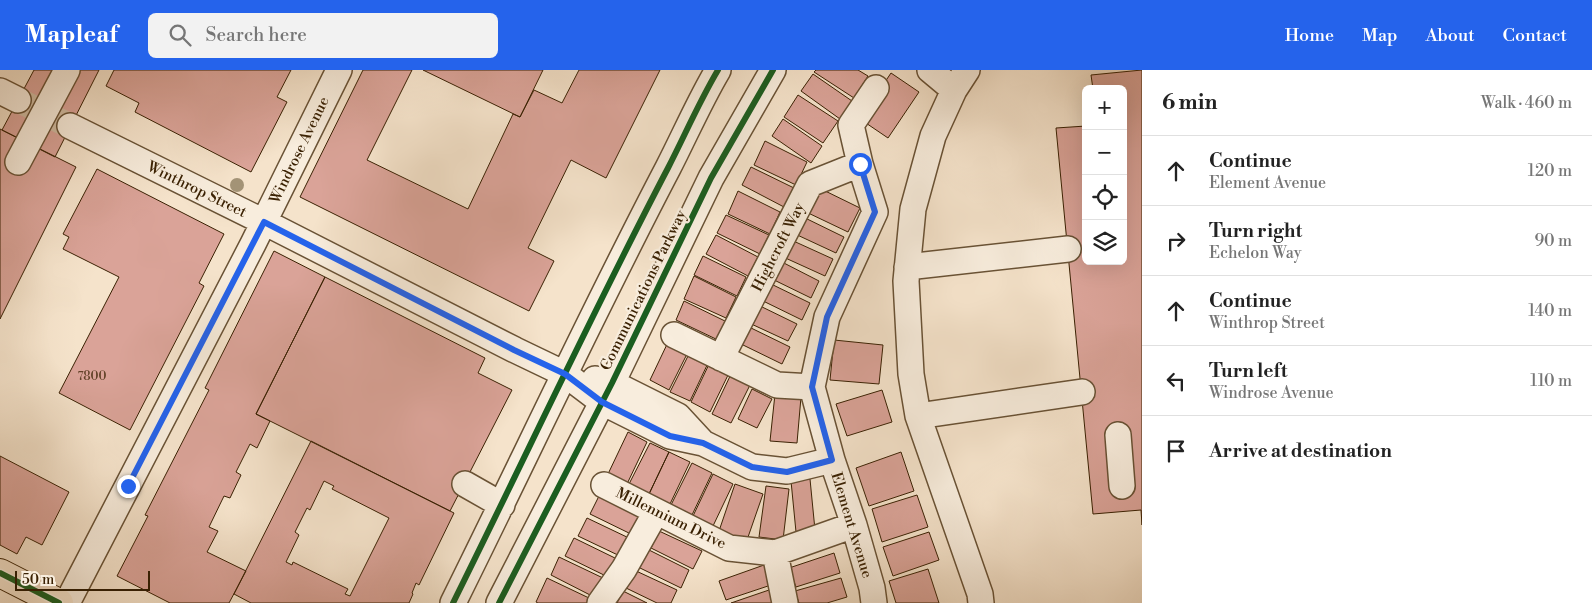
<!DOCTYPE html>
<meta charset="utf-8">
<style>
body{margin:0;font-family:"Libre Bodoni",serif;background:#f2f2f2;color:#222}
.controls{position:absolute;right:15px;top:15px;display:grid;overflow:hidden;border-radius:8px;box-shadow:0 5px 20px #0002}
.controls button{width:45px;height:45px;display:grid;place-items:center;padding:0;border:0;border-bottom:1px solid #e0e0e0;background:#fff;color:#222;font:25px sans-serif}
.scale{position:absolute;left:15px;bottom:12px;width:135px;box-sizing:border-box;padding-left:5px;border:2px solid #3a2103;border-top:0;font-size:14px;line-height:18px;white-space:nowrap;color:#3a2103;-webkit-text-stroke:4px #f8eddd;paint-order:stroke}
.stop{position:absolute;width:15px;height:15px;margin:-11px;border:4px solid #2563eb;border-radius:50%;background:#fff}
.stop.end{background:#2563eb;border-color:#fff;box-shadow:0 1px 5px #0008}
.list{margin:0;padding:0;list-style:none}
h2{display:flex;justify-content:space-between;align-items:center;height:65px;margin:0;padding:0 20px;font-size:21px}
h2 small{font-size:16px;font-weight:400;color:#767676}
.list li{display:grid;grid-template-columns:32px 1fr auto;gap:15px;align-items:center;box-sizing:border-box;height:70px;padding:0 20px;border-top:1px solid #e0e0e0}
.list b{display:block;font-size:19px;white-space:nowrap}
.list p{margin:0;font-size:16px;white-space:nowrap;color:#767676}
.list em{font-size:16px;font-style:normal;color:#767676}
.icon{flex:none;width:28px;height:28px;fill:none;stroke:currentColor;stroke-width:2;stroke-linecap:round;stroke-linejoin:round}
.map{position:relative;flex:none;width:1142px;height:533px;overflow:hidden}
header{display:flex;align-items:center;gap:30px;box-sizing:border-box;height:70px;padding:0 25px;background:#2563eb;color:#fff}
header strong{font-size:24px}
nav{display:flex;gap:28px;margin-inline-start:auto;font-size:18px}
.search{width:350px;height:45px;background:#f2f2f2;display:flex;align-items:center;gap:12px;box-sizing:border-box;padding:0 18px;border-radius:8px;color:#767676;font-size:19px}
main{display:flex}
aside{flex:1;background:#fff}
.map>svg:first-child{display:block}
</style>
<header>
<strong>Mapleaf</strong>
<div class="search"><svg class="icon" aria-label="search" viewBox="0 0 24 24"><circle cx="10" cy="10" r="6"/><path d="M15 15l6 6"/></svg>Search here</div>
<nav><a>Home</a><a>Map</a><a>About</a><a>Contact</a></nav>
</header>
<main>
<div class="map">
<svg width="1142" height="533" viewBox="0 0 1142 533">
<rect width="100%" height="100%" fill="#f5e3cb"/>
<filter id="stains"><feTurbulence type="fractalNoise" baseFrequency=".004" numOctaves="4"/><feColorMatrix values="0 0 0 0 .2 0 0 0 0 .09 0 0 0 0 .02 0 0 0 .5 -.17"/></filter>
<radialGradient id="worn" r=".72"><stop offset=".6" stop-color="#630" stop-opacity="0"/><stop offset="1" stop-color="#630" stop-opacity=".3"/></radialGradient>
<path fill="#daa398" stroke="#3a2103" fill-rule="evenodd" d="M34 0H99L55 87 2 60Z
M114 0H291L277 27 287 32 251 102 135 42 139 33 106 16Z
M363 0H412L367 90 468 139 513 44 520 47 534 20 562 33 579 0H660L606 108 571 90 528 178 554 191 529 241 300 127Z
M423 0H543L520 47Z
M816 0H858L868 6 854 28 814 2Z
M1142 0V455L1141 440 1093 444 1056 58 1086 56V191H1123V19H1093L1091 5Z
M891 3 919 22 888 68 860 49Z
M813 4 852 31 840 49 801 21Z
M798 25 838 51 823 73 784 47Z
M783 49 822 76 811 93 772 66Z
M0 59 76 97 0 249Z
M765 71 807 92 796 115 754 95Z
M751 97 794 118 784 137 742 115Z
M97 99 224 164 199 213 204 216 130 360 59 323 119 207 63 179 69 167 63 164Z
M815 116 860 138 848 162 804 141Z
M738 121 780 142 770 164 728 144Z
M726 145 769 165 760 184 717 163Z
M801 146 844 167 836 183 793 163Z
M716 165 758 187 748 206 706 184Z
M789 169 833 189 825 206 781 186Z
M274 181 325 207 256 344 270 351 257 378 250 374 236 402 241 405 230 428 224 426 209 457 218 461 207 482 246 501 229 533H170L117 506 148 446 145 445 209 320 205 318Z
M703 186 746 207 737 226 694 205Z
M778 190 819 211 811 228 770 208Z
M694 206 736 227 726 248 684 229Z
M325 207 485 288 478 303 512 320 450 441 256 344Z
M767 212 810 233 802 250 759 229Z
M684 231 727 252 718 270 676 250Z
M756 234 797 254 788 271 747 252Z
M749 257 790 277 782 294 741 274Z
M670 268 690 278 669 320 650 310Z
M834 270 883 275 879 314 830 310Z
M691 280 710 289 690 331 670 322Z
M711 290 731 299 710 342 691 332Z
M732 302 752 311 731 353 712 344Z
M752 319 772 329 757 358 738 349Z
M882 320 892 352 847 366 836 334Z
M775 324 801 327 797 373 770 371Z
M628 362 647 372 627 414 608 404Z
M311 371 454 443 419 515 416 513 412 523 413 524 409 533H251L234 524ZM324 411 334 416 332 419 389 448 350 526 345 524 348 519 293 492 292 495 286 492 299 465 295 462 307 438 310 440Z
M650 373 669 382 649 424 629 414Z
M669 382 690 392 670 434 649 424Z
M901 382 914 421 869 436 856 398Z
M0 386 69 422 42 475 26 467 17 484 0 475Z
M692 393 712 403 692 445 671 435Z
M713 404 733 414 713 456 693 446Z
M810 409 815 460 796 462 791 411Z
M735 414 763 424 747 470 719 461Z
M766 416 789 419 783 470 759 467Z
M917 425 928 457 882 472 872 439Z
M599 426 642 447 633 465 590 444Z
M587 448 631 469 622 487 578 466Z
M659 461 702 481 693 499 651 478Z
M929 462 939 490 893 506 883 477Z
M574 468 617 489 608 507 565 486Z
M647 479 689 500 681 518 638 497Z
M834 483 840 503 796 517 789 498Z
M559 487 603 508 594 527 551 505Z
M764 495 771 515 726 530 719 511Z
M928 499 939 533H896L889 511Z
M634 500 677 520 671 533H657L626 518Z
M547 508 589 528 587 533H538L536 532Z
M841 508 847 527 827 533H799L795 521Z
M772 519 777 533H731Z
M623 521 647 533H617Z"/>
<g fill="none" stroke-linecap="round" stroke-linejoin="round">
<path stroke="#d0bca3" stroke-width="25" stroke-dasharray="25 12" stroke-linecap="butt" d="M18 30 70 56"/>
<defs>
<path id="minor" d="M930 0 954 20
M967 0 954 20 933 66 913 139 906 211 911 304 918 346 980 524 981 533
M0 21 18 30
M70 56 264 152 515 280 565 304 602 332 670 366 703 373 752 397 787 401 832 390
M18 92 67 0
M907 197 1068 179
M674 265 777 315 812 317
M721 288 810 114 860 94
M595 309 612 313 678 346 703 373
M918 346 1082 322
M1118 365 1122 416
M465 414 502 435
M604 415 729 478 775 483 854 455
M775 483 785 533
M67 533 253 174 339 0
M453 533C525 388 593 241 668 98 685 65 699 32 718 0
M499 533 612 313 711 108 773 0
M600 533 624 499 656 442
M874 533 872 518 854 455 832 390 812 317 827 247 875 142 860 94 851 55 876 18"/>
<path id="major" d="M0 503 59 533"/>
</defs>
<use href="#minor" stroke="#695235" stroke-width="28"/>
<use href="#major" stroke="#3a2103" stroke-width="30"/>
<use href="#minor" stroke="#f8eddd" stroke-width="25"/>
<use href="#major" stroke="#f5e3cb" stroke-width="28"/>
<defs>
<path id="cycleway" d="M0 503 59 533
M453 533C525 388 593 241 668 98 685 65 699 32 718 0
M499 533 612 313 711 108 773 0"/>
</defs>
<use href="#cycleway" stroke="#f8eddd" stroke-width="9"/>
<use href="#cycleway" stroke="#1b5e20" stroke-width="6"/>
</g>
<circle fill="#a39376" cx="237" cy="115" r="7"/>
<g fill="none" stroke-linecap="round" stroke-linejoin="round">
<path stroke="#2563eb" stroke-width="6" d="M128 416 264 152 514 280 565 304 602 332 670 366 703 373 752 397 787 402 832 390 812 317 827 247 875 142 860 94"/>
</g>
<g text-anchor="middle" stroke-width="4.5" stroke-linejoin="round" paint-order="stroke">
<g font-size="12" fill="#624228">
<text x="92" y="310">7800</text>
</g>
<g font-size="15" fill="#3a2103" stroke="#f8eddd">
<text transform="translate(299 80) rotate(-64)" y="5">Windrose Avenue</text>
<text transform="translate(197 119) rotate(26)" y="5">Winthrop Street</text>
<text transform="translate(778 177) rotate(-63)" y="5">Highcroft Way</text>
<text transform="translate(643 220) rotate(-64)" y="5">Communications Parkway</text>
<text transform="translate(671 448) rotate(26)" y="5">Millennium Drive</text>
<text transform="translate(852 455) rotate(73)" y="5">Element Avenue</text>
</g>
</g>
<rect width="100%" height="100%" filter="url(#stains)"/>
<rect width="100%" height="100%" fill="url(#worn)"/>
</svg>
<div class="controls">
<button>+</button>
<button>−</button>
<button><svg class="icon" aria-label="locate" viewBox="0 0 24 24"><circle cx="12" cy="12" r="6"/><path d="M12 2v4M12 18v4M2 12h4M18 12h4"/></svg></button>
<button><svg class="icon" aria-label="layers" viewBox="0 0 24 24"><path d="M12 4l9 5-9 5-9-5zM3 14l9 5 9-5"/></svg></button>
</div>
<div class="scale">50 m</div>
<div class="stop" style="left:860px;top:94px"></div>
<div class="stop end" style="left:128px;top:416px"></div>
</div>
<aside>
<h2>6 min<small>Walk · 460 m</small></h2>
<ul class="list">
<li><svg class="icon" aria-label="ahead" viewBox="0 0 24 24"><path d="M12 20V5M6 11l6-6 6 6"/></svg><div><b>Continue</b><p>Element Avenue</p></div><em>120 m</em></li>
<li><svg class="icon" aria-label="right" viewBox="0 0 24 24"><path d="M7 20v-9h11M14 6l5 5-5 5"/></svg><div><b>Turn right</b><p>Echelon Way</p></div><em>90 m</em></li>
<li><svg class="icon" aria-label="ahead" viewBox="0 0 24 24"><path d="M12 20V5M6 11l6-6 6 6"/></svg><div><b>Continue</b><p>Winthrop Street</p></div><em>140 m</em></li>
<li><svg class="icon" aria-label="left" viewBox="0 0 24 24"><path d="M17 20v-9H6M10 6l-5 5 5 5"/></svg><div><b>Turn left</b><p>Windrose Avenue</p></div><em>110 m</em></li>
<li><svg class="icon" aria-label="arrive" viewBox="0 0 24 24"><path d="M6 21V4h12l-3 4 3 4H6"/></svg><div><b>Arrive at destination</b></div></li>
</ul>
</aside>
</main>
